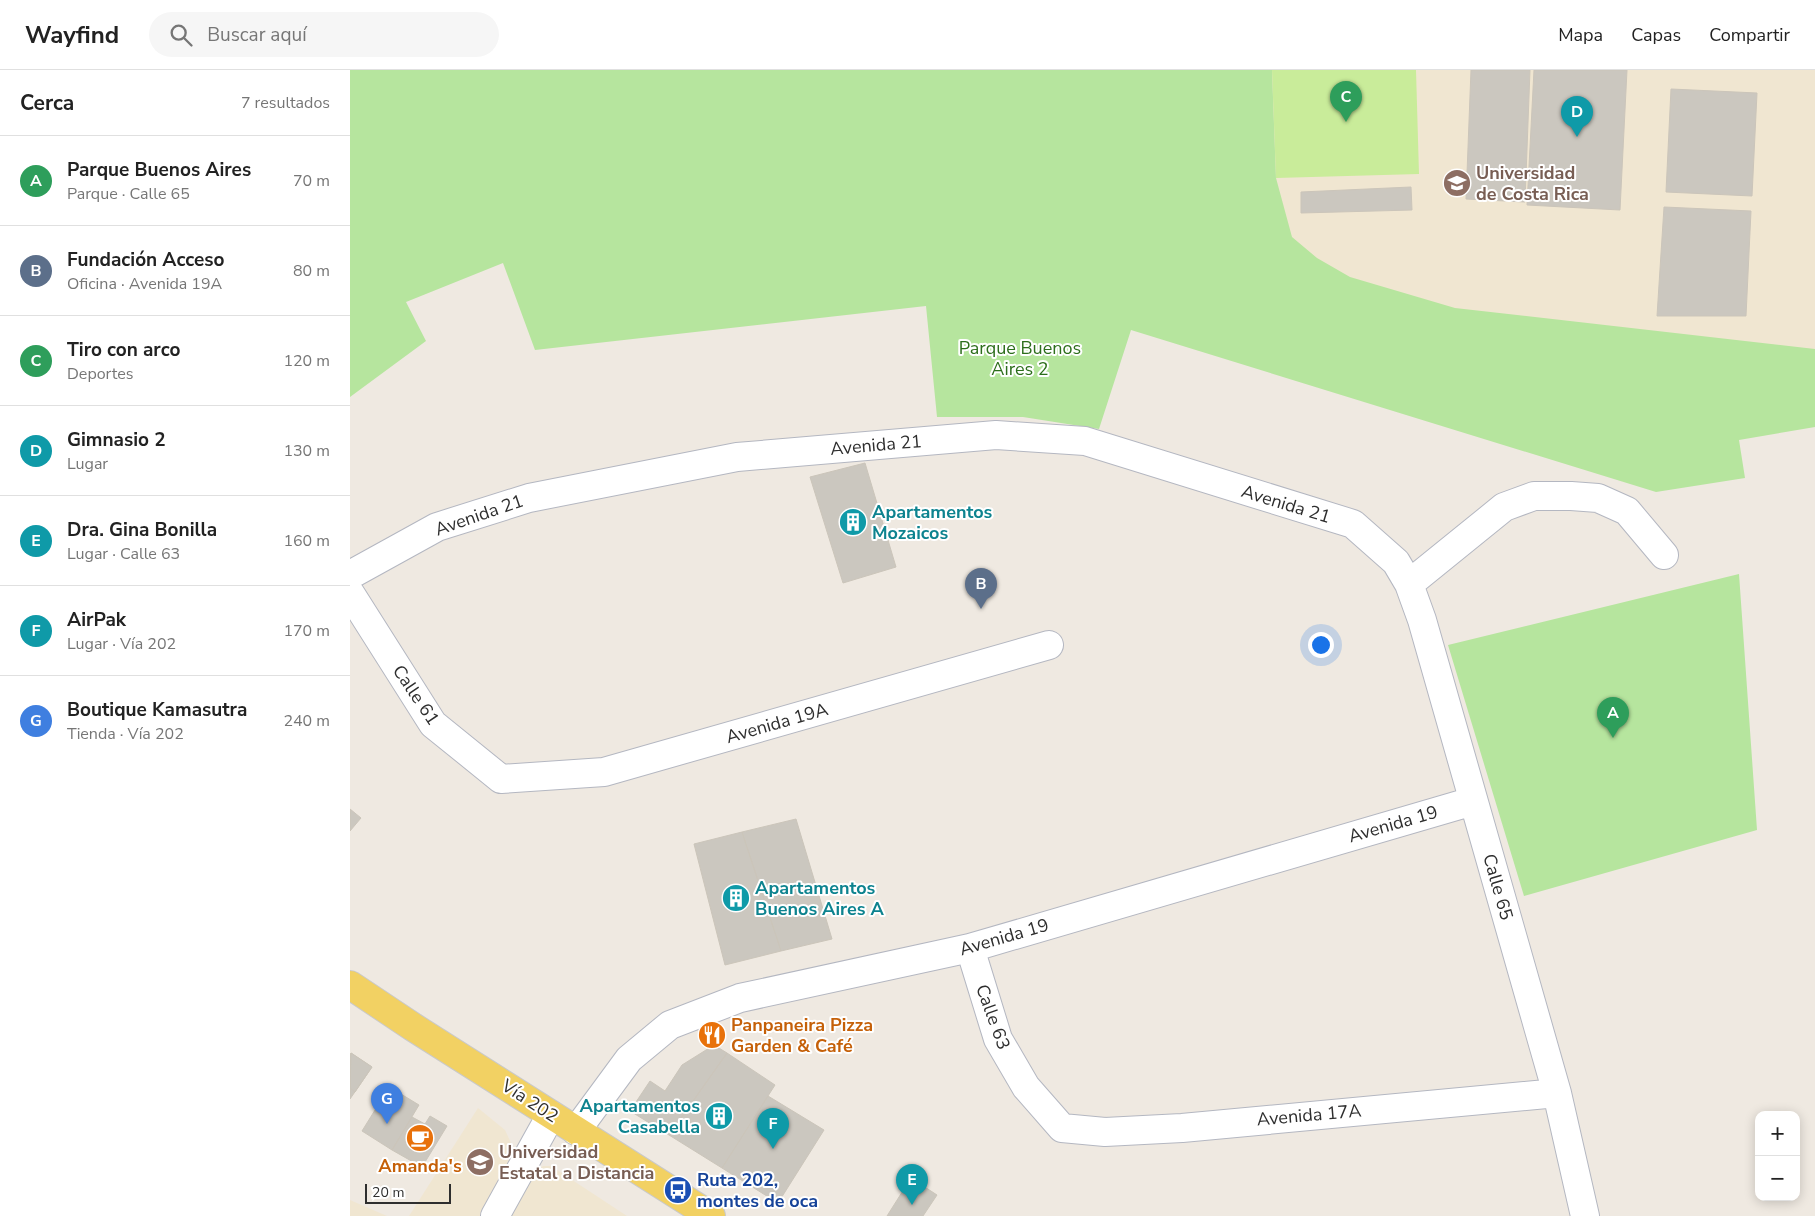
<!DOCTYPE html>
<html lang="es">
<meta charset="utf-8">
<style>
body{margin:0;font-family:"Nunito Sans",sans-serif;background:#f6f6f6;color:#222}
.controls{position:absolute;right:15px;bottom:15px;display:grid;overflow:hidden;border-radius:10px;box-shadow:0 2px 12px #0003}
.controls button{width:45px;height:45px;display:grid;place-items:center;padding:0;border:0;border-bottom:1px solid #e0e0e0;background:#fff;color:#222;font:25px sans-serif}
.scale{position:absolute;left:15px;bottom:12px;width:86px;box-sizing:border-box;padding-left:5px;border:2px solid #2e2e2e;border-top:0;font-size:14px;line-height:18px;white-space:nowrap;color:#2e2e2e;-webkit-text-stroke:4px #fff;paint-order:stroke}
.you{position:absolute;left:970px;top:574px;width:18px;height:18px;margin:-12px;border:4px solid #fff;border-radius:50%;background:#1a73e8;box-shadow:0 0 0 8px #1a73e833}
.badge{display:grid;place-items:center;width:32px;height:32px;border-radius:50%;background:#7c3aed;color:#fff;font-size:16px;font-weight:700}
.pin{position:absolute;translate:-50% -41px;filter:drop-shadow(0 1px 2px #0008)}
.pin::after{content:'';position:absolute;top:26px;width:18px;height:15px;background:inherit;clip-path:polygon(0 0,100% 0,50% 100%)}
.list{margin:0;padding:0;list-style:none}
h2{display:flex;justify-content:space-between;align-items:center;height:65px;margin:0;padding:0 20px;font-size:21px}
h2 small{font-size:16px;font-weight:400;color:#767676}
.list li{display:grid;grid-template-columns:32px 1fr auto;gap:15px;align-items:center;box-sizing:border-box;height:90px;padding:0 20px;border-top:1px solid #e0e0e0}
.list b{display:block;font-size:19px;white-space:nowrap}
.list p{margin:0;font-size:16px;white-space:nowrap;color:#767676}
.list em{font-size:16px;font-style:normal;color:#767676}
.icon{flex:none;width:28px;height:28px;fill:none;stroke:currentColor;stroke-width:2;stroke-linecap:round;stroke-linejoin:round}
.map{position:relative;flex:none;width:1465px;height:1146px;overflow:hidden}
header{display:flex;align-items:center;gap:30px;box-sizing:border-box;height:70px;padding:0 25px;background:#fff;border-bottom:1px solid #e0e0e0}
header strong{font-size:24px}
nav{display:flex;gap:28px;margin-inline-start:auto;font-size:18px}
.search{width:350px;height:45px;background:#f6f6f6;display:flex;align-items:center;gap:12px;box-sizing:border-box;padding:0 18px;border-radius:28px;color:#767676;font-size:19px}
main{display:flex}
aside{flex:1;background:#fff}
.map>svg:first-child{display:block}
</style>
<header>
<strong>Wayfind</strong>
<div class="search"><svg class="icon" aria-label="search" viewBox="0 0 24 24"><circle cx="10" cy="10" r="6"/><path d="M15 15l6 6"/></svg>Buscar aquí</div>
<nav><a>Mapa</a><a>Capas</a><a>Compartir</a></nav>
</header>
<main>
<aside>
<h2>Cerca<small>7 resultados</small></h2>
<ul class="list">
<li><span class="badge" style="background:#2e9e5b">A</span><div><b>Parque Buenos Aires</b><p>Parque · Calle 65</p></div><em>70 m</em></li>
<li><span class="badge" style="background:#5c6f8a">B</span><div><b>Fundación Acceso</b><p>Oficina · Avenida 19A</p></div><em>80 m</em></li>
<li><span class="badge" style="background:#2e9e5b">C</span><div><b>Tiro con arco</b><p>Deportes</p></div><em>120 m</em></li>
<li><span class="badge" style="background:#0f9aa8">D</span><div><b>Gimnasio 2</b><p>Lugar</p></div><em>130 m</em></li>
<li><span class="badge" style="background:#0f9aa8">E</span><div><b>Dra. Gina Bonilla</b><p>Lugar · Calle 63</p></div><em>160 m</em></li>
<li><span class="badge" style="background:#0f9aa8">F</span><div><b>AirPak</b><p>Lugar · Vía 202</p></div><em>170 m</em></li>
<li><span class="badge" style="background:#3f7fe0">G</span><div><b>Boutique Kamasutra</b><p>Tienda · Vía 202</p></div><em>240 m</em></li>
</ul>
</aside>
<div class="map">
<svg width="1465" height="1146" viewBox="0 0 1465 1146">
<rect width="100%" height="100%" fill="#efe9e1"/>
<path fill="#f0e6d1" d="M746 0H1465V356L751 226Z
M128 1038 155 1060 162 1075 161 1088 184 1103 193 1096H201L277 1146H59Z
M0 1130 37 1146H0Z"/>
<path fill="#b6e59e" d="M0 0H922L926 108 942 167 967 188 1000 207 1105 238 1465 279V357L1389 370 1395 408 1306 422 781 260 749 359 673 347H587L576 236 185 280 153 193 56 232 76 271 0 327Z
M1389 504 1407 760 1174 826 1098 575Z"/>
<path fill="#c9ec9a" d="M922 0H1066L1069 104 926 108Z"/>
<path fill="#cbc7bf" stroke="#cbc5ba" d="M1121 0H1180L1175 132 1116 129Z
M1184 0H1277L1270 140 1177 135Z
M1321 19 1407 23 1402 126 1316 122Z
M1061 117 1062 140 951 143V122Z
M1314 137 1401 141 1396 246H1307Z
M515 393 546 497 493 513 460 407Z
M0 739 11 748 0 761Z
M446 749 482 869 431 881 392 762Z
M392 762 431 881 375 895 344 774Z
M364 975 377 983 319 1065 280 1041 300 1011 315 1021 332 995Z
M1 983 22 997 0 1029V985Z
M1 983 22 997 5 1022 0 1018Z
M377 983 425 1015 372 1098 319 1065Z
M46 1021 69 1035 42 1080 12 1061 30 1032 37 1036Z
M418 1026 474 1060 428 1133 372 1098Z
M80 1046 97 1056 72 1097 42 1080 62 1047 75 1054Z
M561 1108 587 1125 573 1146H537Z"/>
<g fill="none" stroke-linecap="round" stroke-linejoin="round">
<defs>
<path id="minor" d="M0 505 87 457 179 428 387 387 646 365 735 371 1003 454 1046 492 1059 514 1072 550 1207 1023 1235 1146
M1059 514 1154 437 1184 426H1221L1248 428 1277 441 1314 485
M0 523 83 654 151 709 254 702 699 575
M620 878 648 969 676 1017 712 1058 755 1062 832 1058 1207 1023
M226 1061 279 989 320 955 390 928 620 878 1123 731
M145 1146 201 1045"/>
<path id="major" d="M0 915 63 957 361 1146"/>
</defs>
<use href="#minor" stroke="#b4b7c1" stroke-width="30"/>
<use href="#major" stroke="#c9c9c9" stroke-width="30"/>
<use href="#minor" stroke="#fff" stroke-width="28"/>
<use href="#major" stroke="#f2d163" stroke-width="28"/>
</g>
<defs>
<symbol id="university-disc" viewBox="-11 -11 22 22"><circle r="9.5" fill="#8d6e63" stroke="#fff"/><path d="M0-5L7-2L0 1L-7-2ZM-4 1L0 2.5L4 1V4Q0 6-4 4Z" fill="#fff"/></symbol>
<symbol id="building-disc" viewBox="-11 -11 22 22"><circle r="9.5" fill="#0f9aa8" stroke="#fff"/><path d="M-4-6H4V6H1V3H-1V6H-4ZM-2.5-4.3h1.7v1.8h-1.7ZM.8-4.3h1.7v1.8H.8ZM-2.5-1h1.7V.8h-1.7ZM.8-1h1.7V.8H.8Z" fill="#fff"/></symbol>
<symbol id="restaurant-disc" viewBox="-11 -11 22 22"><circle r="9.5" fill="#e8710a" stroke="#fff"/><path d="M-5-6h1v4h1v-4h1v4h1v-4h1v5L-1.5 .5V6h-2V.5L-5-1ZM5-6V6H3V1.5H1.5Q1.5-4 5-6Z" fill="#fff"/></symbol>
<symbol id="cafe-disc" viewBox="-11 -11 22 22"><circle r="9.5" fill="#e8710a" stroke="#fff"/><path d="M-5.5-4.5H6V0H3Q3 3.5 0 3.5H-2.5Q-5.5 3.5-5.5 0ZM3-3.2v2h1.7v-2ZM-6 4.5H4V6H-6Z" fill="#fff"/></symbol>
<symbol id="bus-disc" viewBox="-11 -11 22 22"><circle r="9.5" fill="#1a4fb4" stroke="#fff"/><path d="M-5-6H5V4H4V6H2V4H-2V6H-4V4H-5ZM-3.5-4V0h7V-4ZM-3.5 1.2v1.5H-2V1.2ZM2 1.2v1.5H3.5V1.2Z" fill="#fff"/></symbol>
</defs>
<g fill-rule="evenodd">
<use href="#university-disc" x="1091" y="97" width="32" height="32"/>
<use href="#building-disc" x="487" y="436" width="32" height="32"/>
<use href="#building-disc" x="370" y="812" width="32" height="32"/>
<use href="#restaurant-disc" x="346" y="949" width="32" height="32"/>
<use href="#building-disc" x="353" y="1030" width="32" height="32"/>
<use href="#cafe-disc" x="54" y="1052" width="32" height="32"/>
<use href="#university-disc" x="114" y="1076" width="32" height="32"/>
<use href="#bus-disc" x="312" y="1104" width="32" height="32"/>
</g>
<g text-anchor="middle" stroke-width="4" stroke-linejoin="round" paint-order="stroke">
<g font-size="18" font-weight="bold" fill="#785e54" stroke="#fff" text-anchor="start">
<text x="1126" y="109">Universidad<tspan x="1126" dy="21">de Costa Rica</tspan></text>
<text x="149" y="1088">Universidad<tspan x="149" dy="21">Estatal a Distancia</tspan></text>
</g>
<g font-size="18" fill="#2c6e1b" stroke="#fff">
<text x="670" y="284">Parque Buenos<tspan x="670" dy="21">Aires 2</tspan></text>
</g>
<g font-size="18" fill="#2e2e2e" stroke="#fff">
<text transform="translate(526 375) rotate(-5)" y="6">Avenida 21</text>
<text transform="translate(936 434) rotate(17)" y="6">Avenida 21</text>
<text transform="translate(129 445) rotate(-19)" y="6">Avenida 21</text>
<text transform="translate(66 625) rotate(56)" y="6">Calle 61</text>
<text transform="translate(427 653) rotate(-16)" y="6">Avenida 19A</text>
<text transform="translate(1043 754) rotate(-16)" y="6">Avenida 19</text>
<text transform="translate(1148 817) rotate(74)" y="6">Calle 65</text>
<text transform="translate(654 867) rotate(-16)" y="6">Avenida 19</text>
<text transform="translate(643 947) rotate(70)" y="6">Calle 63</text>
<text transform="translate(180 1031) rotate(33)" y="6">Vía 202</text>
<text transform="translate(959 1045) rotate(-5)" y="6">Avenida 17A</text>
</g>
<g font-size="18" font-weight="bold" fill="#0d838f" stroke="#fff" text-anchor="start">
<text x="522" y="448">Apartamentos<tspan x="522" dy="21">Mozaicos</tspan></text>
<text x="405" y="824">Apartamentos<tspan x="405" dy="21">Buenos Aires A</tspan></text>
<text x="350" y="1042" text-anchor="end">Apartamentos<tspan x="350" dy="21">Casabella</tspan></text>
</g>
<g font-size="18" font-weight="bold" fill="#c56008" stroke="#fff" text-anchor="start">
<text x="381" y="961">Panpaneira Pizza<tspan x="381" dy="21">Garden &amp; Café</tspan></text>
<text x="70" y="1102" text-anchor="middle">Amanda's</text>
</g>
<g font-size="18" font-weight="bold" fill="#164399" stroke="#fff" text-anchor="start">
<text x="347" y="1116">Ruta 202,<tspan x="347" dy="21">montes de oca</tspan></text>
</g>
</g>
</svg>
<div class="controls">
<button>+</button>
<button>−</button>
</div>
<div class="scale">20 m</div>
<div class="you"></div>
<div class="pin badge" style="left:1263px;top:668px;background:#2e9e5b">A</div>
<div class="pin badge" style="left:631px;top:539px;background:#5c6f8a">B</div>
<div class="pin badge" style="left:996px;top:52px;background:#2e9e5b">C</div>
<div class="pin badge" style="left:1227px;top:67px;background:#0f9aa8">D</div>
<div class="pin badge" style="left:562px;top:1135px;background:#0f9aa8">E</div>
<div class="pin badge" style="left:423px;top:1079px;background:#0f9aa8">F</div>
<div class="pin badge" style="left:37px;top:1054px;background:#3f7fe0">G</div>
</div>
</main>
